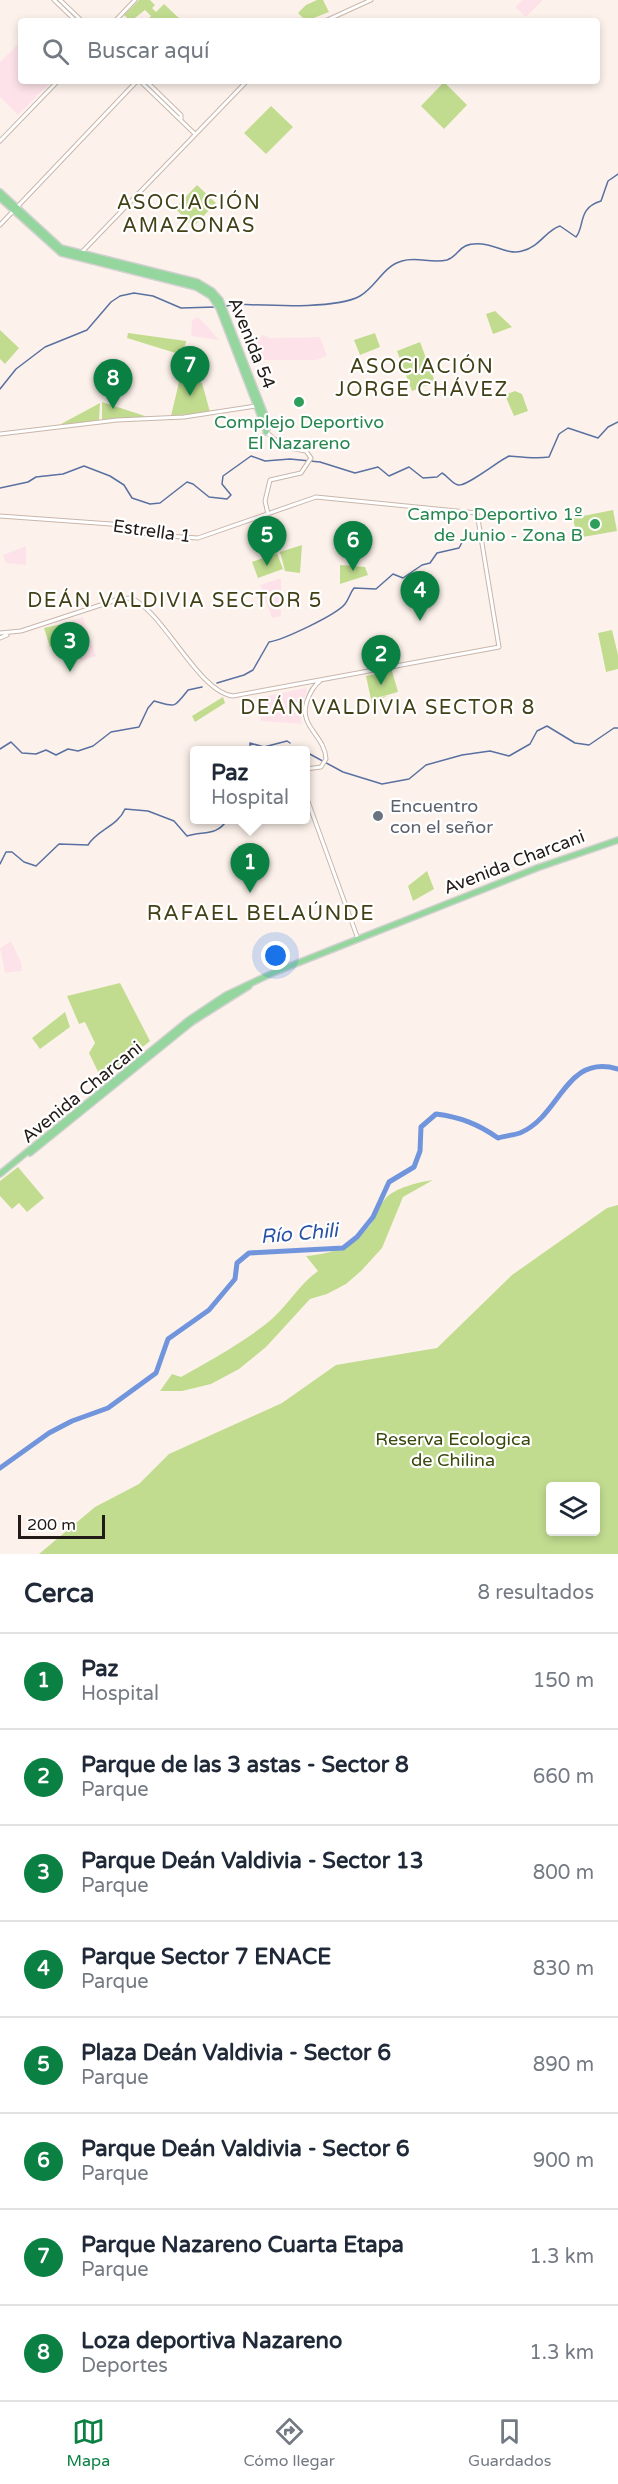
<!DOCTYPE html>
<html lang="es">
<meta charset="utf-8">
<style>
body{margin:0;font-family:"Varela Round",sans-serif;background:#f6f6f7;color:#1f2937}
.controls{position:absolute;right:18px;bottom:18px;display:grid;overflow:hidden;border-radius:6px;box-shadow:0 3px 9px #0003}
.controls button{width:54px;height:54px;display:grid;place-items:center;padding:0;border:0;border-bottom:2px solid #e0e1e3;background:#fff;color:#1f2937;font:30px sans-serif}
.scale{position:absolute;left:18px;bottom:15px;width:87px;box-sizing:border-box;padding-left:6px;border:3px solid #211a16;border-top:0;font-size:16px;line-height:21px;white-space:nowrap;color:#211a16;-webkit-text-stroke:4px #fff;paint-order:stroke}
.you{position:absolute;left:276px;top:956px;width:21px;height:21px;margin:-15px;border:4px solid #fff;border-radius:50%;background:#1a73e8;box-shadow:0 0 0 9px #1a73e833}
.badge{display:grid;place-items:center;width:39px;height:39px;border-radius:50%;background:#0b8043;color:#fff;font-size:20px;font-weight:700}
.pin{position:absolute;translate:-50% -50px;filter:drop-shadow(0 2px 3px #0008)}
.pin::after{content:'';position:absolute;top:32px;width:21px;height:18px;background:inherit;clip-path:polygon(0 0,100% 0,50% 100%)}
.popup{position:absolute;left:190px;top:746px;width:120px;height:78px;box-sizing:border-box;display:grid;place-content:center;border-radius:6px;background:#fff;filter:drop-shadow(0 2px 4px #0005);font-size:20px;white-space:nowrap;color:#747a83}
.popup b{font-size:22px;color:#1f2937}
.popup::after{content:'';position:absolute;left:50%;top:100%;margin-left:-12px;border:12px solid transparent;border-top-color:#fff}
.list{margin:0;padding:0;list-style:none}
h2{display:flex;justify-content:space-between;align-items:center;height:78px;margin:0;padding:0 24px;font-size:26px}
h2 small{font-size:20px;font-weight:400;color:#747a83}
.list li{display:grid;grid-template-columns:39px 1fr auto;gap:18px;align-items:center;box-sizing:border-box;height:96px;padding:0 24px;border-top:2px solid #e0e1e3}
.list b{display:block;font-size:22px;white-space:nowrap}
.list p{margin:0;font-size:20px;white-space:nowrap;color:#747a83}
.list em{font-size:20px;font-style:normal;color:#747a83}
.icon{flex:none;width:33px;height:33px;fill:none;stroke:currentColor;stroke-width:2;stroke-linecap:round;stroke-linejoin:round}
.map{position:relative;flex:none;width:618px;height:1554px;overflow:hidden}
.search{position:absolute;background:#fff;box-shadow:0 3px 9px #0003;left:18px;right:18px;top:18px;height:66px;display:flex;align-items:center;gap:15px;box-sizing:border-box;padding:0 21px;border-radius:6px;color:#747a83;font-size:22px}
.sheet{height:846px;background:#fff}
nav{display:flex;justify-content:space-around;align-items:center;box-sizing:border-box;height:84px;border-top:2px solid #e0e1e3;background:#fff;font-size:16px;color:#747a83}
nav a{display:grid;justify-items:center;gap:3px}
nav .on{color:#0b8043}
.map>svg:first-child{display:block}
</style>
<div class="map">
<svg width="618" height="1554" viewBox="0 0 618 1554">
<rect width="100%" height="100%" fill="#fdf2eb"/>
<path fill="#fde3e9" d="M522 0H543L526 17 515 7Z
M17 45 21 49V81H52L18 115 0 97V62Z
M198 317 208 327 219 340 191 336 192 320Z
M263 335 270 338 320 337 327 356 315 360H253L249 345Z
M26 546V565L6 563 3 555Z
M281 578V616L272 618 260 585Z
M83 617 96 656 81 661 68 622Z
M306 688 307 692 299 708 302 724 261 721 257 698Z
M11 941 21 962 22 971 5 973 0 948Z"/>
<path fill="#c1dc8f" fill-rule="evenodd" d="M139 0H150L155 5 152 8 156 12 164 4 182 21H147L151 16 145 10 131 21 124 15Z
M317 0H323L329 12 306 21 298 13 306 5Z
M444 82 467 105 444 129 421 106Z
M271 106 293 127 266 154 244 133Z
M197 185 216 203 193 227 175 208Z
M495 311 512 327 493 334 486 314Z
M0 330 19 348 5 364 0 359Z
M128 333 186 341V342L182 355 127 338Z
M375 333 380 347 360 355 354 340Z
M420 342 435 382 412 391 397 351Z
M180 378 202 383 210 412 171 416Z
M515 391 522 394 528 411 514 416 505 395Z
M102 402 145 416V417L102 420Z
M100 403 99 421 62 426 61 424Z
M613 510 617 531 577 538 573 518Z
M302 545 300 573 285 571 280 552Z
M277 553 283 569 258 578 252 562Z
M340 565 365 567 368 575 340 584Z
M62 624 67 641 50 647 44 628Z
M612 630 618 655V669L606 672 598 633Z
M392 671 398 692 373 699 387 696 372 704 366 676Z
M223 697 225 703 195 722 192 716Z
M427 871 434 889 413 901 408 886Z
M120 983 150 1041 102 1080 89 1053 95 1043 85 1022 79 1024 67 996Z
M65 1012 70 1027 40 1049 32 1038Z
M18 1167 44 1198 27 1212 19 1203 12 1209 0 1196V1181Z
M433 1180 403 1197 382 1248 361 1271 346 1284 327 1294 310 1299 266 1347 239 1369 211 1384 182 1391H160L172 1374 181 1377C212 1359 247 1341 274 1317 291 1301 299 1285 318 1271L306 1256C335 1253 353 1247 371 1224 376 1216 379 1206 385 1199 394 1188 419 1182 433 1180Z
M618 1205V1554H39L95 1507 139 1484 169 1454 282 1403 336 1365 437 1348 512 1275 607 1208ZM550 1486H596V1532H550Z"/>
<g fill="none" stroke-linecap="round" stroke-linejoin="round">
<path stroke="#5970a1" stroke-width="1.5" d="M224 307 233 304C264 305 335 310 360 296 377 286 383 266 402 261 417 256 431 264 447 260 460 256 457 242 482 244 496 245 508 255 522 251 540 247 546 230 560 226L576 237C585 227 577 208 601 201L608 181 618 174
M0 389 16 369 45 347 87 330 111 302 120 296 134 293 153 296 181 308 216 307
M0 488 28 482 36 477 63 474 84 466 110 476 124 485 132 498 150 504 160 503 187 482 193 484 209 497 227 499 231 495 222 484 223 476 251 456 265 461 290 459 320 462 355 473 378 467 389 476 409 467 423 478 437 477 442 473C448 476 451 483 458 485 466 487 498 461 509 456 521 457 536 459 549 457L559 434 568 428 598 438 608 427 618 422
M217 683 244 675 253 670 269 642C283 640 336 615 345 604 349 599 350 593 354 588L376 589 393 574 403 578 422 565 430 563 437 553 459 548 466 535 475 533
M299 748 303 750
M0 749 11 742 22 753 36 754 46 750 56 755 68 749 78 751 93 746 111 732 139 727 148 708 154 701C176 707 173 709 188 690L202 687
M250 750V743L264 747 287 741 290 743
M306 752 343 772 382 784 409 779 426 765 462 755 490 751 509 756 530 744 537 731 547 726 575 743 589 745 614 728H618
M0 864 6 852H12L24 862 36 866 59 844 88 845C97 830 118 826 125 809L148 811 174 821 187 836C204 831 217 836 227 820"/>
<path stroke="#7195dc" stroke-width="5" d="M0 1468 49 1433 72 1421 108 1408 156 1373 168 1339 209 1310 235 1279 237 1263 249 1253 343 1248 357 1237 373 1217 389 1182 414 1167 420 1151 421 1127 436 1114C460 1117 478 1124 498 1138 505 1136 514 1135 520 1133 561 1116 565 1053 618 1069"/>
<defs>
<path id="minor" d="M54 0 76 21
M60 0 82 21
M115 21 135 0
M325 21 371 0
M140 81 195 134
M146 81 181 115V119
M0 141 58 81
M0 225 137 81
M81 253 247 81
M266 432 284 447 306 451 311 458 301 473 270 480 265 501 268 514
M0 434 117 420 184 417 256 406
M0 516 111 524 151 535 198 538 316 497 477 513 499 647 233 696C198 692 164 612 131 598L119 599 21 631 0 633
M0 638 7 635
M306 769 321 767 326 759C325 735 298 727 307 701 310 693 313 686 320 681
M306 796 358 939"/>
<path id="major" d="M0 192 61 248 197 282 212 291 220 300 268 423 266 432
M0 198 61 253 196 287 211 296 219 308 266 430
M30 1153 192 1022 249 986
M0 1174 190 1019 226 995 275 972 537 868 618 840"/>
</defs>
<use href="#minor" stroke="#c9b6ab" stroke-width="5"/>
<use href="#major" stroke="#d3d1d0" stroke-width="8"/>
<use href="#minor" stroke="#fff" stroke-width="3"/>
<use href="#major" stroke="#94d69e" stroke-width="5"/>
</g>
<g fill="#2e9e5b" stroke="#fff" stroke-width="2">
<circle cx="299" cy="402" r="6"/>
<circle cx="595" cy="524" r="6"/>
</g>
<circle fill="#6b7280" stroke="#fff" stroke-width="2" cx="378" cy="816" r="6"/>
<g text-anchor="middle" stroke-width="4.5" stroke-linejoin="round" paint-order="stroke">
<g font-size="18" fill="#211a16" stroke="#fff">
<text transform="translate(252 343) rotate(68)" y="6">Avenida 54</text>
<text transform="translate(152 531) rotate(8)" y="6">Estrella 1</text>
<text transform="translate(514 862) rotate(-21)" y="6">Avenida Charcani</text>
<text transform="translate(82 1092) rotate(-39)" y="6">Avenida Charcani</text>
</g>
<g font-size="18" fill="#27864d" stroke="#fff">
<text x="299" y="428">Complejo Deportivo<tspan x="299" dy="21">El Nazareno</tspan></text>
<text x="583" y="520" text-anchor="end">Campo Deportivo 1º<tspan x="583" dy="21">de Junio - Zona B</tspan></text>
</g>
<g font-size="18" fill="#5b616d" stroke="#fff" text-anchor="start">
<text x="390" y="812">Encuentro<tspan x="390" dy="21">con el señor</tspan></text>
</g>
<g font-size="18" fill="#39490c" stroke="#fff">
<text x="453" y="1445">Reserva Ecologica<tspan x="453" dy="21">de Chilina</tspan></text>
</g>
<g font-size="20" letter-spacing="1.5" fill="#424016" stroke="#fff">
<text x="189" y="209">ASOCIACIÓN<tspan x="189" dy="23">AMAZONAS</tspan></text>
<text x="422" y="373">ASOCIACIÓN<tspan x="422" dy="23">JORGE CHÁVEZ</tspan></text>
<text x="175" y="607">DEÁN VALDIVIA SECTOR 5</text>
<text x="388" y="714">DEÁN VALDIVIA SECTOR 8</text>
</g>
<g font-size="20" font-style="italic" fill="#2952a5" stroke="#fff">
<text transform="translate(299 1233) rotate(-5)" y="7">Río Chili</text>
</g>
<g font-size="21" letter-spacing="1.5" fill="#424016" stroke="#fff">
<text x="261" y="920">RAFAEL BELAÚNDE</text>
</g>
</g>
</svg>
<div class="controls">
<button><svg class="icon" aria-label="layers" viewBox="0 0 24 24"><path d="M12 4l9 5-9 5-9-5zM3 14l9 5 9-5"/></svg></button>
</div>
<div class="scale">200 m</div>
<div class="you"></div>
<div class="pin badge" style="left:250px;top:893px">1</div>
<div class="popup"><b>Paz</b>Hospital</div>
<div class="pin badge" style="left:381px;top:685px">2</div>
<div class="pin badge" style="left:70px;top:672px">3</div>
<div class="pin badge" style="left:420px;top:621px">4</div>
<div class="pin badge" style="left:267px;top:566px">5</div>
<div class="pin badge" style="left:353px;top:571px">6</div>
<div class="pin badge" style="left:190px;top:396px">7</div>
<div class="pin badge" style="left:113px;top:409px">8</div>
<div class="search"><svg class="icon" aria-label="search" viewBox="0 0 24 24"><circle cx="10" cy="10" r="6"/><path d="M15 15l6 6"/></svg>Buscar aquí</div>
</div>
<section class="sheet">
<h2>Cerca<small>8 resultados</small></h2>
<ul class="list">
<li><span class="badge">1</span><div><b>Paz</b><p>Hospital</p></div><em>150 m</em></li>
<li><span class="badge">2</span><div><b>Parque de las 3 astas - Sector 8</b><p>Parque</p></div><em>660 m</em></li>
<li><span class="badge">3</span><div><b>Parque Deán Valdivia - Sector 13</b><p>Parque</p></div><em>800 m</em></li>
<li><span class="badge">4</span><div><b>Parque Sector 7 ENACE</b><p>Parque</p></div><em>830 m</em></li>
<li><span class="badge">5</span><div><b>Plaza Deán Valdivia - Sector 6</b><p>Parque</p></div><em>890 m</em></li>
<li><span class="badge">6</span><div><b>Parque Deán Valdivia - Sector 6</b><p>Parque</p></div><em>900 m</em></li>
<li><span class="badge">7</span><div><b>Parque Nazareno Cuarta Etapa</b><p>Parque</p></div><em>1.3 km</em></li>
<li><span class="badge">8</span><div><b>Loza deportiva Nazareno</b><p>Deportes</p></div><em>1.3 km</em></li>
</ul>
</section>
<nav>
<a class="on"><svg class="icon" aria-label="map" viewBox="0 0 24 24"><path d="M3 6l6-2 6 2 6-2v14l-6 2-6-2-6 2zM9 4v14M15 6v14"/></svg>Mapa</a>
<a><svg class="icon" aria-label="directions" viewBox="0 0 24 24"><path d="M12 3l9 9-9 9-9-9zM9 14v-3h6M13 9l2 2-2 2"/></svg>Cómo llegar</a>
<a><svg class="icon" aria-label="saved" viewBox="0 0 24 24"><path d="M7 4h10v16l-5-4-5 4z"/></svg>Guardados</a>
</nav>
